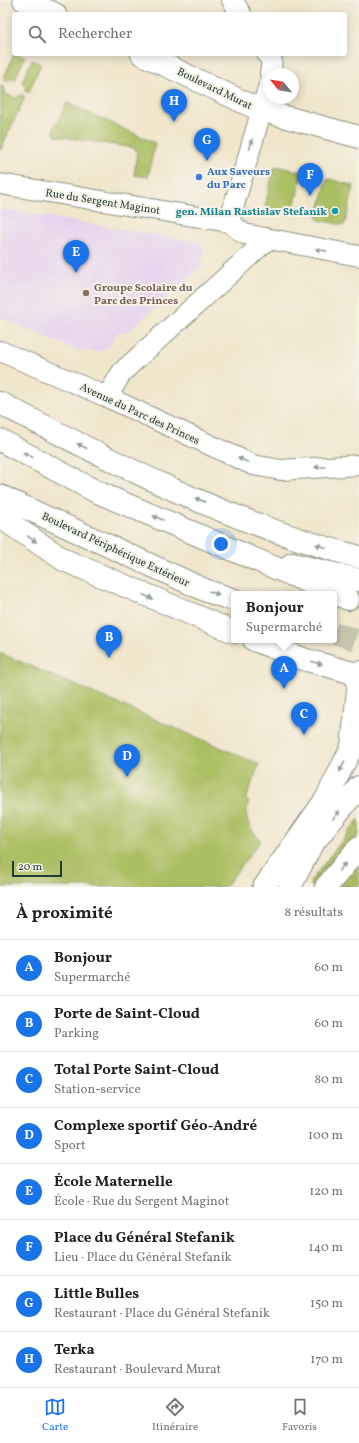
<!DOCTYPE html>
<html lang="fr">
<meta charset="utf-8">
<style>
body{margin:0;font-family:Vollkorn,serif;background:#f6f6f6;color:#202124}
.compass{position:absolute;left:263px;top:68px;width:36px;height:36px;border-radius:50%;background:#fff;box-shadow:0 2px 10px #0003;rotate:300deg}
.scale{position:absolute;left:12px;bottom:10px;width:50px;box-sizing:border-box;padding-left:4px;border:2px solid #1f3d34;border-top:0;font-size:11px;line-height:14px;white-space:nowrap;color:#1f3d34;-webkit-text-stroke:3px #f7f3e8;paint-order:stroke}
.you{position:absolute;left:221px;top:544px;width:14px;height:14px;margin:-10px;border:3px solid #fff;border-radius:50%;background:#1a73e8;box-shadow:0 0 0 6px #1a73e833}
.badge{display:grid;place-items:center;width:26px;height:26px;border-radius:50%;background:#1a73e8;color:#fff;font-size:13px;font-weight:700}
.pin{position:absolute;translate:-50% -33px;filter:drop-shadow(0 1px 2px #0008)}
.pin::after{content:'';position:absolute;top:21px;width:14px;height:12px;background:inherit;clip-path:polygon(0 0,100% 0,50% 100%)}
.popup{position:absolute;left:231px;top:591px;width:106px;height:52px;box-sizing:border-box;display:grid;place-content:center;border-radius:4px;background:#fff;filter:drop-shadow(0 1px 3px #0005);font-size:13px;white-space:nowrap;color:#757577}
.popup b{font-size:15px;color:#202124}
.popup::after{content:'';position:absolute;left:50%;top:100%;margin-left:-8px;border:8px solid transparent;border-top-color:#fff}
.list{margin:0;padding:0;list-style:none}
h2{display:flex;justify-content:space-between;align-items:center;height:52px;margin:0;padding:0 16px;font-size:17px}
h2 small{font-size:13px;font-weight:400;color:#757577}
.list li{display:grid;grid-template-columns:26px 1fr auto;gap:12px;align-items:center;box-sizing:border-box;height:56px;padding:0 16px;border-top:1px solid #e0e0e0}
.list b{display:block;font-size:15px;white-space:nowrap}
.list p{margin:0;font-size:13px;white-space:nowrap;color:#757577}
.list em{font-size:13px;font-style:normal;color:#757577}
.icon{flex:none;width:22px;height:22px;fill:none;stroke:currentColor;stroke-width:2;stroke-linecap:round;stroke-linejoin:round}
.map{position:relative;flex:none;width:359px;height:887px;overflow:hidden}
.search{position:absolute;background:#fff;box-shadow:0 2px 10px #0003;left:12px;right:12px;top:12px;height:44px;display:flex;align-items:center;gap:10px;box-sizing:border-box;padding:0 14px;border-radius:4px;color:#757577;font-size:15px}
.sheet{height:500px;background:#fff}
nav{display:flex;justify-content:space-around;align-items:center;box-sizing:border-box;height:56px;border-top:1px solid #e0e0e0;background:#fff;font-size:11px;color:#757577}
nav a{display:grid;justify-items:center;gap:2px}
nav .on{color:#1a73e8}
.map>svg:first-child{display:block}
</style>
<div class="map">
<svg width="359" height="887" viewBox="0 0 359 887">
<defs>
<pattern id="park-crowns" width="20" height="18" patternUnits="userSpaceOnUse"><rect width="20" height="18" fill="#acbe62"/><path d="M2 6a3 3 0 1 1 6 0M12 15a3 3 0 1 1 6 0" fill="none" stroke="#8b9c52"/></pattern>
</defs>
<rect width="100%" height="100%" fill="#f7f3e8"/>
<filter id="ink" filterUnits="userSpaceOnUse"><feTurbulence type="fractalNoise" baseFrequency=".025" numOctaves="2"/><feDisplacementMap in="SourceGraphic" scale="8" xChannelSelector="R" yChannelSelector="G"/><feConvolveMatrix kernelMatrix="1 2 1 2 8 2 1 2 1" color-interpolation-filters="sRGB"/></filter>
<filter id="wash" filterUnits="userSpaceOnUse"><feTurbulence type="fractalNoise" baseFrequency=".012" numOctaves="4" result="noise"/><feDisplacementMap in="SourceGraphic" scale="16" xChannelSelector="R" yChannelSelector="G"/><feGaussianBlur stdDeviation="0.9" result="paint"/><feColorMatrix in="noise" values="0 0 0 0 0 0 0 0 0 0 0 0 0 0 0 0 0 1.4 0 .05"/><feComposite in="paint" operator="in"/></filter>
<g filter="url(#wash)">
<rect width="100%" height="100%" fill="#f0e6cc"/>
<path fill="#e7d2ef" d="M0 209 197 242 202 245 204 251 201 267 126 333 117 332 114 340 108 347 97 352 82 350 81 352 0 317Z"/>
<path fill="#acbe62" stroke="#667e4b" d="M14 54 25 57 15 79H9L7 81 3 80Z
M32 60 41 64 29 92 25 90 27 87 22 82Z
M1 86 4 87 6 94 15 98 22 95 25 97 0 151Z
M67 103 155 143 148 177 134 175 137 152 134 148 56 136 53 130Z
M276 166 301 172 302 174 293 212 291 213 267 208 265 206 274 168Z
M329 179 354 186 345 224 343 225 319 220 317 218 327 180Z
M0 653 259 764 246 800 249 802C243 818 249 829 261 840L225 887H0Z"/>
<path fill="url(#park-crowns)" stroke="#667e4b" d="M359 819V834L317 887 311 886 310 882Z
M359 861V887H338Z"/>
</g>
<g filter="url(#ink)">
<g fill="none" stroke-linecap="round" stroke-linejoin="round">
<path stroke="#c6c4ae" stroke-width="22" stroke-dasharray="22 11" stroke-linecap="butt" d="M334 633 359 641"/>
<defs>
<path id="street" d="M232 0 241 14
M267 54 272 61 270 74
M0 184 229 222
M229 222 269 85
M229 222 244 234 359 256
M0 351 107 397 253 465 281 470 359 465
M107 397 122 372 268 239"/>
<path id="primary" d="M24 0 55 14
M142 54 260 110 359 137
M264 887 326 799 352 747 358 690 357 674 359 672
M290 887 312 844 359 787"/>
<path id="highway" d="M0 403C114 463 234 525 359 557
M0 440 95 491 348 599
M0 496 207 591 234 600
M0 517 64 560 234 632
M292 564 359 580
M254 640 303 659 357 674
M326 887 359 847"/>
</defs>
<use href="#street" stroke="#889280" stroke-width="22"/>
<use href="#primary" stroke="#889280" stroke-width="24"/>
<use href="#highway" stroke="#889280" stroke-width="24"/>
<use href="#street" stroke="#fff" stroke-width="20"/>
<use href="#primary" stroke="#fff" stroke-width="22"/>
<use href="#highway" stroke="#fff" stroke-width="22"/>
</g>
<defs><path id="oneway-solid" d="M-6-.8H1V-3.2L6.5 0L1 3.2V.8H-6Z"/></defs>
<g fill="#8f9e9a">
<use href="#oneway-solid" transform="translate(251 144) rotate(-74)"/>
<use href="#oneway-solid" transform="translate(321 250) rotate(-169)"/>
<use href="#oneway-solid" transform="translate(82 446) rotate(-152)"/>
<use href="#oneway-solid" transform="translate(28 455) rotate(-152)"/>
<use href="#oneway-solid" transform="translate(243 460) rotate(-155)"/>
<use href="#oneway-solid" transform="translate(320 467) rotate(177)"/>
<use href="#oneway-solid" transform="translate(200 500) rotate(-157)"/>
<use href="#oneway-solid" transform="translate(158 518) rotate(-157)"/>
<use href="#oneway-solid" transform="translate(32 539) rotate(34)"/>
<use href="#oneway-solid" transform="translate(321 546) rotate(-160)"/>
<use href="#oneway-solid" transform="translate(214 593) rotate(19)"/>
<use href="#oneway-solid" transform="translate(148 597) rotate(24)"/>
<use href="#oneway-solid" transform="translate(317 663) rotate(16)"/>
<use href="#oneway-solid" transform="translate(342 767) rotate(117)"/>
<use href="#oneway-solid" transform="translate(336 815) rotate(-51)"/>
<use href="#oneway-solid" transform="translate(342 867) rotate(-50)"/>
</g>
</g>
<circle fill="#3f7fe0" stroke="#f7f3e8" stroke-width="1.5" cx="199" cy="177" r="4"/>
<circle fill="#0f9aa8" stroke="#f7f3e8" stroke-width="1.5" cx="335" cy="211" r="4"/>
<circle fill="#8d6e63" stroke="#f7f3e8" stroke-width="1.5" cx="86" cy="293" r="4"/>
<g text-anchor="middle" stroke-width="4" stroke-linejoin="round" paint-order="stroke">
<g font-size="11" fill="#1f3d34" stroke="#f7f3e8">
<text transform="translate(215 88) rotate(26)" y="4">Boulevard Murat</text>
<text transform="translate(103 201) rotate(9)" y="4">Rue du Sergent Maginot</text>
<text transform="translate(140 413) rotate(25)" y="4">Avenue du Parc des Princes</text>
<text transform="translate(116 549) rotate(25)" y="4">Boulevard Périphérique Extérieur</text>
</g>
<g font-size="11" font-weight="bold" fill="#366cbe" stroke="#f7f3e8" text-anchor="start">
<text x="207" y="175">Aux Saveurs<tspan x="207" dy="13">du Parc</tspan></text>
</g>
<g font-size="11" font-weight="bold" fill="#0d838f" stroke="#f7f3e8" text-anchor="end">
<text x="327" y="215">gen. Milan Rastislav Stefanik</text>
</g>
<g font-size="11" font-weight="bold" fill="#785e54" stroke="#f7f3e8" text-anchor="start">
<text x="94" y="291">Groupe Scolaire du<tspan x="94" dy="13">Parc des Princes</tspan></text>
</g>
</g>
</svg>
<svg class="compass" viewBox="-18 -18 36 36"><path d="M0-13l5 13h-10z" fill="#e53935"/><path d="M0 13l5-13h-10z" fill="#757577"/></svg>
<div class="scale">20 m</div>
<div class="you"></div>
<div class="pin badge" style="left:284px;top:689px">A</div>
<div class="popup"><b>Bonjour</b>Supermarché</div>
<div class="pin badge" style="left:109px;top:658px">B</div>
<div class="pin badge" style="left:304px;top:735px">C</div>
<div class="pin badge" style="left:127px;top:777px">D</div>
<div class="pin badge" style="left:76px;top:273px">E</div>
<div class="pin badge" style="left:310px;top:196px">F</div>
<div class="pin badge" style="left:207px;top:161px">G</div>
<div class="pin badge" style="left:174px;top:122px">H</div>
<div class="search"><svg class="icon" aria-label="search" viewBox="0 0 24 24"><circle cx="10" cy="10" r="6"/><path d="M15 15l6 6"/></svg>Rechercher</div>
</div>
<section class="sheet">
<h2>À proximité<small>8 résultats</small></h2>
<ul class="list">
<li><span class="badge">A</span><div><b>Bonjour</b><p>Supermarché</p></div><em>60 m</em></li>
<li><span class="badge">B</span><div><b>Porte de Saint-Cloud</b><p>Parking</p></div><em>60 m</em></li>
<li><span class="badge">C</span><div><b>Total Porte Saint-Cloud</b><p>Station-service</p></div><em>80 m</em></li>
<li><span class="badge">D</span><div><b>Complexe sportif Géo-André</b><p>Sport</p></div><em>100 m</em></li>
<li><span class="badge">E</span><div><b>École Maternelle</b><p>École · Rue du Sergent Maginot</p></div><em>120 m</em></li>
<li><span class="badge">F</span><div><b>Place du Général Stefanik</b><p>Lieu · Place du Général Stefanik</p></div><em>140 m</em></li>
<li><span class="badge">G</span><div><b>Little Bulles</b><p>Restaurant · Place du Général Stefanik</p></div><em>150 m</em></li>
<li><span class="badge">H</span><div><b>Terka</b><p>Restaurant · Boulevard Murat</p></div><em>170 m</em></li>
</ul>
</section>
<nav>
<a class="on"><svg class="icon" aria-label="map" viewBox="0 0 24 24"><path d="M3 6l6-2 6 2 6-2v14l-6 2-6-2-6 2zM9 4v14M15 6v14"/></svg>Carte</a>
<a><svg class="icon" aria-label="directions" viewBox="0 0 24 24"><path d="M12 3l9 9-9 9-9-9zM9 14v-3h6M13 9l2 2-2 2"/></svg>Itinéraire</a>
<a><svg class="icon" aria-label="saved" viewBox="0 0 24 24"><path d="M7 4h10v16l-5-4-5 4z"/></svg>Favoris</a>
</nav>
